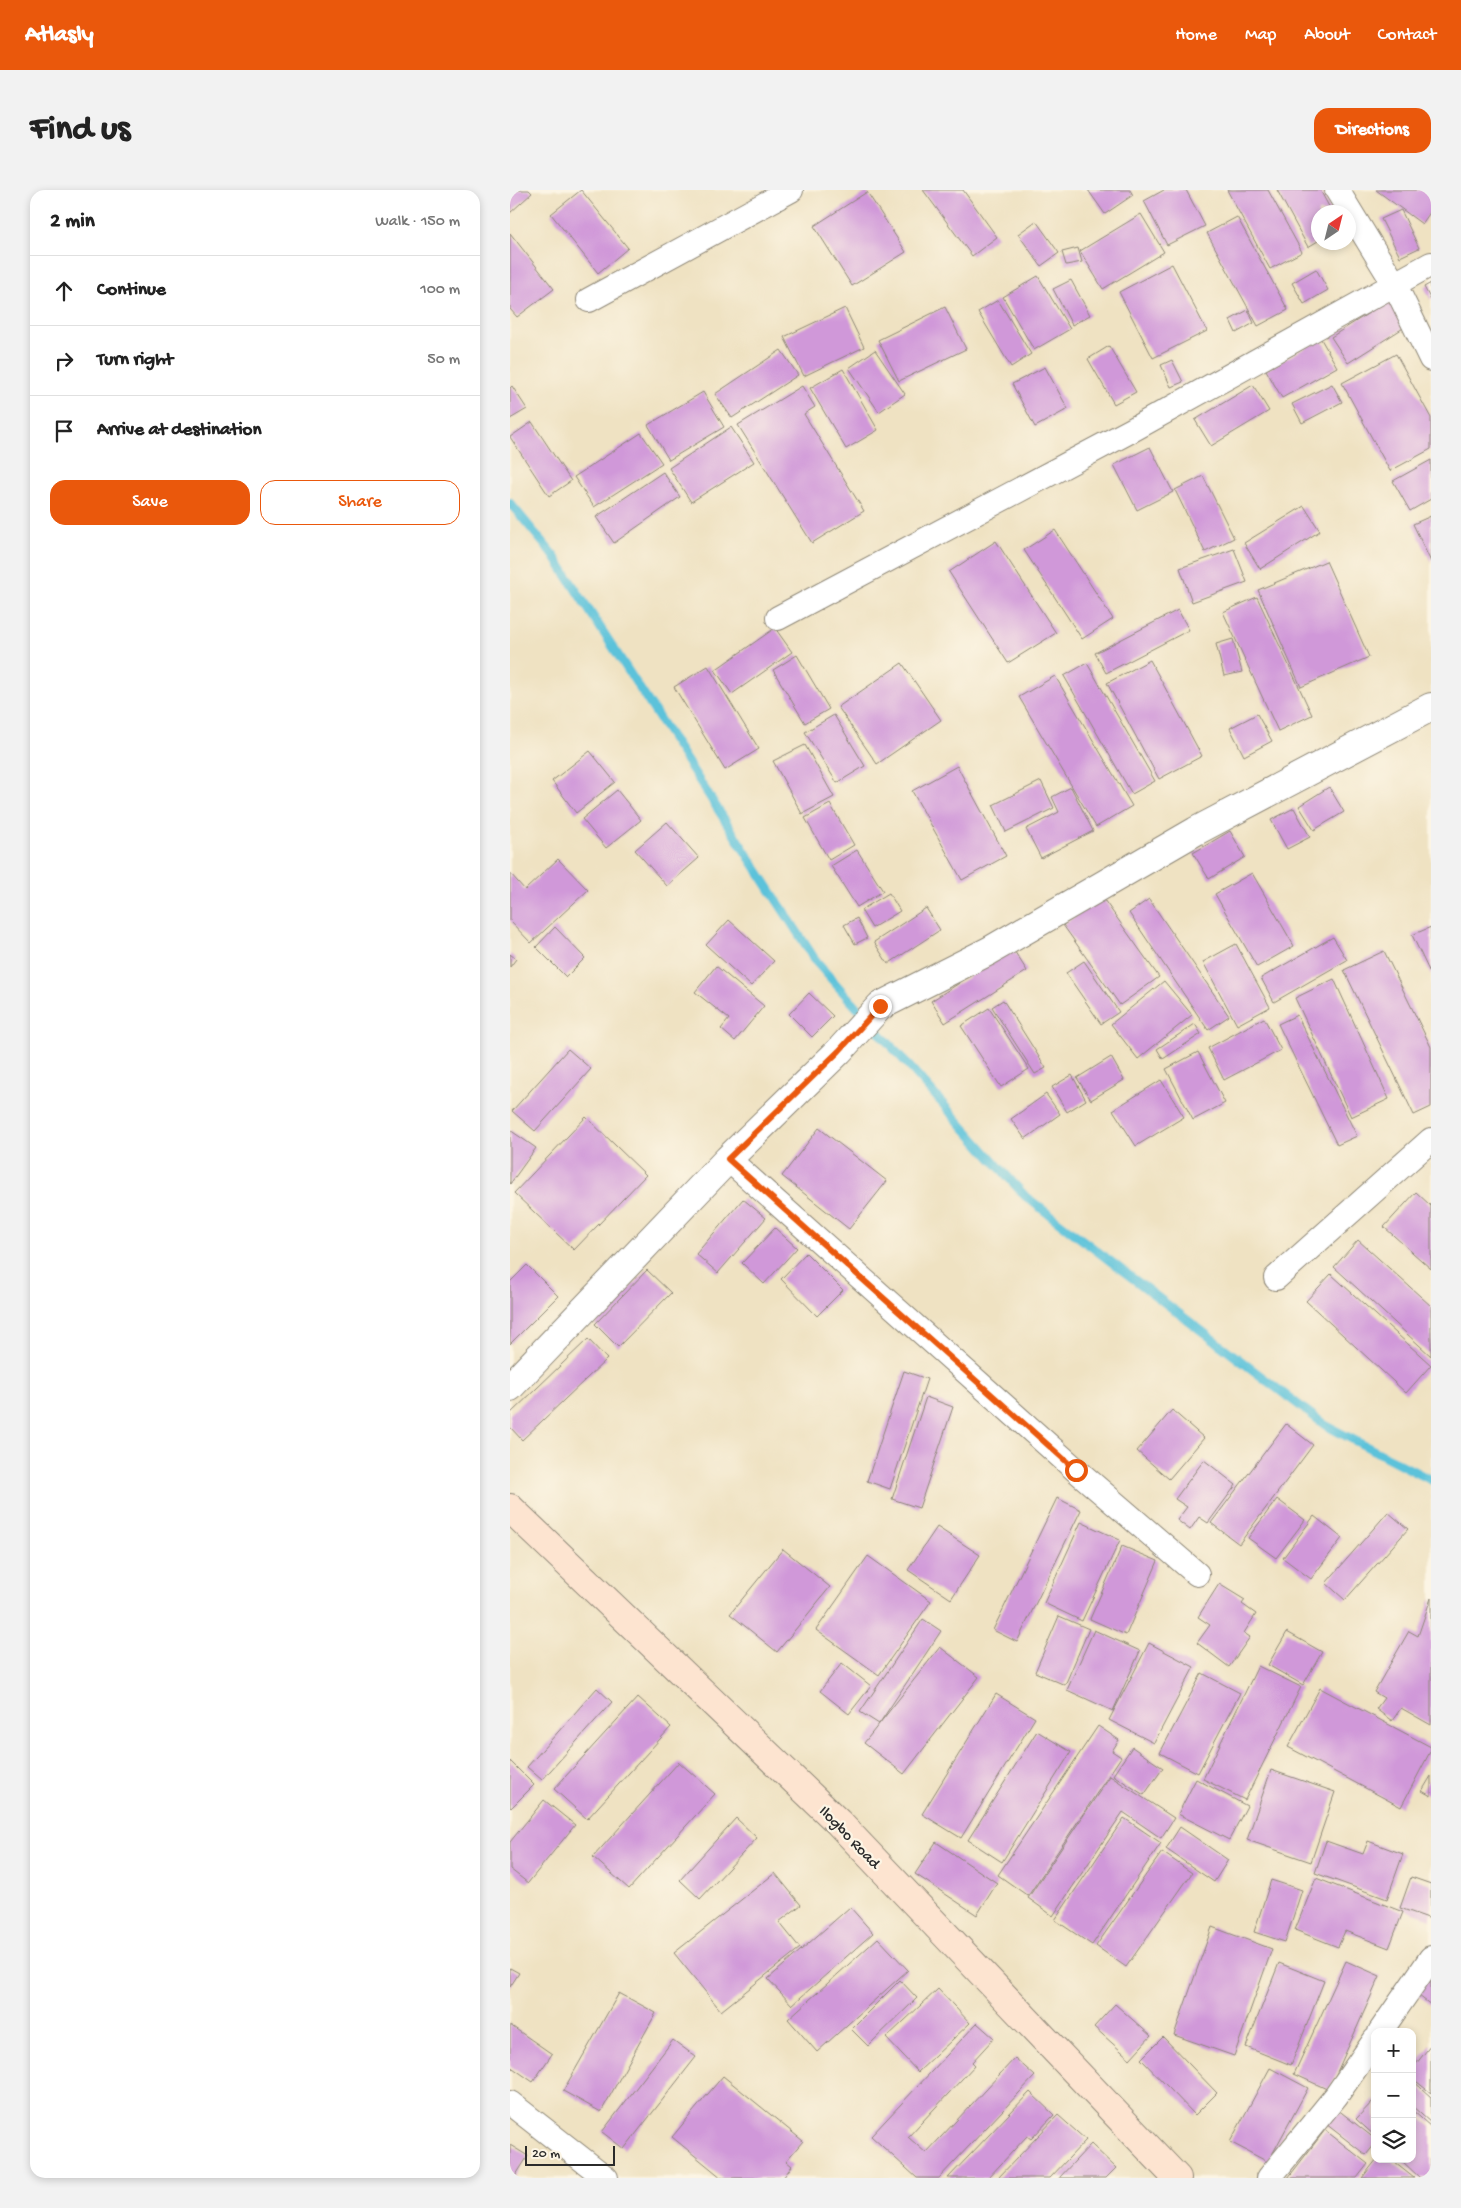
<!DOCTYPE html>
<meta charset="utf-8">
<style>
body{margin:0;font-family:"Gochi Hand",sans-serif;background:#f2f2f2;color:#222}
.controls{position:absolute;right:15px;bottom:15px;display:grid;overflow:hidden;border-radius:10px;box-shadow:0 2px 8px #0003}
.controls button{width:45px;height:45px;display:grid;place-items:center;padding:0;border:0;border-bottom:1px solid #e0e0e0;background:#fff;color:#222;font:25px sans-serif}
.compass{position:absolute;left:801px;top:15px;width:45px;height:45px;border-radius:50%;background:#fff;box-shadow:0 2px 8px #0003;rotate:35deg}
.scale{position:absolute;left:15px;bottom:12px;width:90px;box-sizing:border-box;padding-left:5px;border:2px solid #2b2b2b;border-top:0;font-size:14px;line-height:18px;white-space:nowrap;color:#2b2b2b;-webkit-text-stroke:4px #fcf5e5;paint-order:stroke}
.stop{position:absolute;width:15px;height:15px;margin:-11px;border:4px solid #ea580c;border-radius:50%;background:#fff}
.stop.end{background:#ea580c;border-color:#fff;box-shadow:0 1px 5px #0008}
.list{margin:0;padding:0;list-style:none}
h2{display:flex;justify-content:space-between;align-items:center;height:65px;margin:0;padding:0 20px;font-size:21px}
h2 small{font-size:16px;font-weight:400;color:#767676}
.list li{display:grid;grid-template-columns:32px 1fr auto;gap:15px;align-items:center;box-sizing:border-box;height:70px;padding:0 20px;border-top:1px solid #e0e0e0}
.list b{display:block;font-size:19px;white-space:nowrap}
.list em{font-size:16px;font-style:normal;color:#767676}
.actions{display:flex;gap:10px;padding:15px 20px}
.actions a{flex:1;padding:11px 0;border:1px solid #ea580c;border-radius:15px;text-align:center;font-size:18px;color:#ea580c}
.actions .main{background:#ea580c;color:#fff}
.icon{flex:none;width:28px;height:28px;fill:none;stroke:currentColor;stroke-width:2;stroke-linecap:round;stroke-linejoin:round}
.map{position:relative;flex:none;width:921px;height:1988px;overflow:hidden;border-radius:15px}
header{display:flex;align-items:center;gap:30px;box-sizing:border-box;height:70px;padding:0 25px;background:#ea580c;color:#fff}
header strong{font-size:24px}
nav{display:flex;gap:28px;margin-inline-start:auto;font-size:18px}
.intro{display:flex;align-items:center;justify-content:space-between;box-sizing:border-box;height:120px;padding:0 30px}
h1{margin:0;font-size:35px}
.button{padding:12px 22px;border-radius:15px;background:#ea580c;color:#fff;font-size:18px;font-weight:700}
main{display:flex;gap:30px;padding:0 30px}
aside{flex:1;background:#fff;border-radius:15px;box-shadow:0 2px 8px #0003}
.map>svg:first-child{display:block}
</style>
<header>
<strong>Atlasly</strong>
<nav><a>Home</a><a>Map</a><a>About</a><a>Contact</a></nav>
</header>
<div class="intro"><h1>Find us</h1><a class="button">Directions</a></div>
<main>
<aside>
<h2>2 min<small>Walk · 150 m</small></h2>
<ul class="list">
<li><svg class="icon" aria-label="ahead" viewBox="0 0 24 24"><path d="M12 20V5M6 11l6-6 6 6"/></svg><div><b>Continue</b></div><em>100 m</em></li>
<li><svg class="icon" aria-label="right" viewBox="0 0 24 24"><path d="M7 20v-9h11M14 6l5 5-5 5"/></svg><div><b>Turn right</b></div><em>50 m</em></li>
<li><svg class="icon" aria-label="arrive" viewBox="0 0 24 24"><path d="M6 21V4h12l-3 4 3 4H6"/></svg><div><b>Arrive at destination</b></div></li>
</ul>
<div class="actions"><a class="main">Save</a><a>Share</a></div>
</aside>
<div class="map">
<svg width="921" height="1988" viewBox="0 0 921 1988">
<rect width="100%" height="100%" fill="#fcf5e5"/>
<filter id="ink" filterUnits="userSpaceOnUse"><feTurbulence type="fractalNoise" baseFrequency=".02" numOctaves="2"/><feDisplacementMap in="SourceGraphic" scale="10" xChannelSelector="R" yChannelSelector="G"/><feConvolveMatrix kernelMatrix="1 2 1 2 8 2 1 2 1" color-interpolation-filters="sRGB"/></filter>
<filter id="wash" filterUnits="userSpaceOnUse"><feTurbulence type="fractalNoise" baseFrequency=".0096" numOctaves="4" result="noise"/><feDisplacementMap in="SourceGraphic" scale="20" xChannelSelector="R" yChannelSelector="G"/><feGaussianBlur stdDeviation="1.12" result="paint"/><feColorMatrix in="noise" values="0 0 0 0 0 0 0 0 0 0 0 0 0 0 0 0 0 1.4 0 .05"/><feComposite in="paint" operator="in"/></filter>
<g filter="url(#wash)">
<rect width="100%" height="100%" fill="#efe2c2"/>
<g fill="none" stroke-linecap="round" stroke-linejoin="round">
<path stroke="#5cc2da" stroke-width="9" d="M0 313 44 366 308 774 515 1006 815 1235 921 1290"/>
</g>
<g id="blocks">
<path fill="#d098d9" d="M0 0H19L22 3 0 23Z
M71 0 118 58 88 83 41 24Z
M413 0H453L487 47 462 66Z
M578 0H620L623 5 595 24Z
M654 0H676L695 36 657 55 634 11Z
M717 0H758L792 62 760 79Z
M767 0H810L822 22H808V51L798 57Z
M866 0H921V21L912 34Z
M357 2 396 62 342 96 304 36Z
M891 20 909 58 890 67 871 29Z
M631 24 654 62 593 99 570 61Z
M727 27 778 120 748 136 697 43Z
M526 31 549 63 531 76 508 44Z
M0 43 44 99 7 127 0 119Z
M568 58 572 72 556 75 552 62Z
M662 74 697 141 643 168 609 102Z
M806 79 818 100 794 114 782 93Z
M528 86 560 139 524 160 493 107Z
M561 90 580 125 562 135 543 99Z
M921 93V110L914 97Z
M881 109 898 135 838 173 821 147Z
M488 110 521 164 501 177 468 122Z
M435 117 456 159 389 191 368 150Z
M335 118 354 157 294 186 274 147Z
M738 120 744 133 726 143 720 130Z
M811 149 827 177 772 208 756 180Z
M599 156 626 202 604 214 578 169Z
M271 160 288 185 222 228 205 204Z
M365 160 395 204 369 222 339 178Z
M886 164 921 228V259L880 281 832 193Z
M662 170 673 192 661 197 651 175Z
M535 177 558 219 525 237 502 194Z
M333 179 368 240 336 259 300 198Z
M822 194 832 212 792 233 782 214Z
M743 195 759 221 701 256 685 230Z
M2 196 17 219 0 229V198Z
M292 196 305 217 294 224 354 321 302 353 228 235Z
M193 202 214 237 159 270 138 235Z
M22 232 61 291 39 306 0 247Z
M221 237 244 272 181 312 159 278Z
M131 243 152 273 84 317 64 287Z
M640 257 663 302 627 320 604 275Z
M921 270V309L900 321 883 291Z
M153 282 170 307 104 353 86 327Z
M693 286 724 348 695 362 665 300Z
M794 316 810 341 750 379 734 353Z
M921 326V372L903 334Z
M545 340 603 429 572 449 514 360Z
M486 351 546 443 498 473 439 382Z
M724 359 737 392 682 412 670 378Z
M816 371 859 467 791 497 748 400Z
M747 407 802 525 768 541 713 422Z
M668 420 679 440 596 483 585 463Z
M265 438 282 462 222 504 205 480Z
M723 449 732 482 714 486 706 454Z
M287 465 319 519 295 533 263 480Z
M640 470 692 566 649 589 597 493Z
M392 473 431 530 367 574 328 517Z
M577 473 645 591 622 604 554 486Z
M198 476 249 559 215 580 164 497Z
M545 486 622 616 586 637 509 507Z
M747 524 762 551 734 566 720 538Z
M324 525 355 576 327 593 295 542Z
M295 555 324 607 292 624 263 571Z
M80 561 105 592 66 623 42 591Z
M447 576 496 666 452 690 402 601Z
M531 591 544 618 496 642 483 615Z
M561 597 583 641 531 668 516 639 549 622 542 607Z
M819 597 834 622 804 640 789 616Z
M107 600 131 630 96 658 72 629Z
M320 614 344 655 319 670 295 628Z
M784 618 800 647 777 659 761 630Z
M157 632 189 668 157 696 125 660Z
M720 641 735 667 699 689 683 663Z
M347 660 373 701 347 717 321 676Z
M48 669 78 700 21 753 0 731V683L15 700Z
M742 683 784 756 747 777 705 704Z
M379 703 390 721 362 738 351 720Z
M592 707 649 787 610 815 553 735Z
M639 709 719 826 698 840 619 723Z
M416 718 430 740 378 774 364 752Z
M347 728 357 748 345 754 334 735Z
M219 730 264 771 241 796 196 755Z
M45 737 75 768 56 787 26 757Z
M921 737V785L902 745Z
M823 747 837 770 764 812 751 788Z
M726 754 760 817 727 835 693 772Z
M503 759 517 781 435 833 421 811Z
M874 761 921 857V917L904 925 834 780Z
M0 764 6 769 0 777Z
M574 771 609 822 591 834 556 783Z
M206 776 254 816 225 851 211 839 219 829 185 802Z
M824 789 879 909 841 927 785 808Z
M654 791 682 825 628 869 601 834Z
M299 803 323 826 302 847 279 824Z
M493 810 536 878 525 884 482 817Z
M479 818 519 879 491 897 451 836Z
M787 825 847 946 827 955 768 834Z
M754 828 771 860 714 890 698 858Z
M685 834 691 844 653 869 647 859Z
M58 859 81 879 25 941 2 921Z
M688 862 715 913 683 930 656 879Z
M601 867 614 890 581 910 567 888Z
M562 885 576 910 557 922 542 897Z
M651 890 674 927 626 956 603 920Z
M536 904 550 924 515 949 501 929Z
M76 927 136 985 64 1060 4 1003Z
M309 938 377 991 339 1039 272 986Z
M0 940 26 958 0 994Z
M906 1002 921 1016V1079L874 1037Z
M233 1009 256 1028 208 1083 186 1064Z
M265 1038 287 1058 254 1094 232 1073Z
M848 1050 921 1116V1166L824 1077Z
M296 1063 333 1100 307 1126 271 1089Z
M17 1075 48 1106 0 1154V1092Z
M137 1080 161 1103 108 1157 85 1134Z
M821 1084 921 1175 896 1203 796 1111Z
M78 1149 97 1169 12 1250 0 1237V1224Z
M394 1181 417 1189 380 1299 357 1291Z
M416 1207 443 1217 409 1318 382 1309Z
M662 1220 694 1248 659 1289 627 1261Z
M776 1234 803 1255 729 1354 701 1333Z
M694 1270 726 1295 698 1333 689 1327 680 1340 667 1330 677 1317 665 1309Z
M547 1308 571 1320 507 1452 483 1440Z
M767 1309 795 1330 766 1368 738 1348Z
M878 1322 898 1339 835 1410 816 1393Z
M804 1326 832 1348 801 1389 773 1368Z
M571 1332 610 1350 572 1431 534 1413Z
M427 1337 470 1365 441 1409 398 1380Z
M612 1356 648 1371 616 1445 580 1429Z
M273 1359 320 1397 267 1462 220 1424Z
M358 1366 421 1411 369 1485 306 1440Z
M709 1394 735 1410 732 1414 746 1424 734 1443 740 1447 719 1477 687 1453 700 1435 688 1427Z
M921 1408V1535L891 1518 882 1531 866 1519 874 1508 864 1502 899 1441 908 1446Z
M549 1426 579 1439 555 1495 525 1482Z
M413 1429 431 1441 369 1534 350 1522Z
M584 1440 630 1461 603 1521 557 1500Z
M777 1442 812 1462 793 1495 758 1475Z
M639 1453 684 1477 644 1553 599 1530Z
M430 1457 469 1487 394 1584 354 1553Z
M332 1473 361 1496 339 1524 310 1501Z
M748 1476 791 1497 735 1610 693 1589Z
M692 1483 730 1503 688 1583 650 1563Z
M87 1498 102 1512 32 1590 17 1577Z
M810 1498 921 1557V1560L891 1617 778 1557Z
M486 1504 525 1528 451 1648 412 1624Z
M128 1507 161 1537 77 1629 44 1599Z
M588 1536 609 1550 602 1561 611 1567 518 1706 488 1685Z
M527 1541 561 1562 492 1672 458 1650Z
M622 1557 653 1578 634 1605 603 1585Z
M0 1571 24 1595 1 1618 0 1617Z
M169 1572 205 1604 119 1699 83 1667Z
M761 1580 825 1602 801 1672 737 1650Z
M600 1586 664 1628 651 1648 613 1622 543 1726 518 1708Z
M921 1586V1606L912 1601Z
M686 1589 737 1616 719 1650 668 1624Z
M34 1610 65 1635 18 1693 0 1679V1652Z
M226 1628 247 1648 190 1709 170 1690Z
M614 1628 651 1653 582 1755 545 1730Z
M670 1637 718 1670 704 1692 656 1659Z
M816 1651 853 1664 858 1651 893 1664 877 1709 805 1683Z
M426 1652 487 1693 467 1725 405 1684Z
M652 1662 682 1683 616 1777 586 1756Z
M265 1683 291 1715 269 1732 290 1758 211 1821 164 1763Z
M901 1687 921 1694V1729L890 1718Z
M806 1688 893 1722 879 1758 835 1741 828 1757 785 1740Z
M761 1690 792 1700 775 1752 744 1742Z
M340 1717 363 1743 282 1815 258 1789Z
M702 1737 762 1759 724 1866 664 1845Z
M368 1748 398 1780 307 1862 278 1829Z
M836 1771 870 1786 819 1900 784 1884Z
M769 1773 814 1791 781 1875 736 1857Z
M0 1778 9 1783 0 1797Z
M921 1782V1815L905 1803Z
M390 1790 407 1808 358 1856 341 1839Z
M428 1799 460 1833 408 1882 376 1848Z
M109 1803 146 1823 91 1922 53 1901Z
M605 1814 641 1846 620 1869 584 1837Z
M467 1833 484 1848 462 1872 465 1875 398 1947 416 1963 505 1868 525 1886 429 1988H407L361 1946Z
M0 1835 42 1864 23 1892 0 1876Z
M653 1847 707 1903 685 1925 631 1869Z
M163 1850 186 1867 114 1959 92 1942Z
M921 1855V1903L902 1888V1879Z
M760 1878 798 1898 758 1972 720 1952Z
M213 1886 293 1951 276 1971 282 1976 273 1988H212L162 1947Z
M902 1890 921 1907V1933L902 1916Z
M520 1902 544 1925 521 1949 517 1946 478 1988H438Z
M865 1909V1946L846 1929Z
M827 1919 865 1949V1954L856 1965 816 1934Z
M902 1920 921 1937V1988H910L890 1969H902Z
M548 1925 576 1950 540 1988H488Z
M815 1940 858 1974 847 1988H778Z
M581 1954 606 1978 596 1988H549Z
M0 1955 18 1966 4 1988H0Z
M867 1969H880L904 1988H852Z"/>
</g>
</g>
<g filter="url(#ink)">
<use href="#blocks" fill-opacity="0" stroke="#8d8676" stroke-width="1"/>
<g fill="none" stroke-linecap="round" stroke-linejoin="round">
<defs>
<path id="minor" d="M827 0 885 95 921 169
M79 110 281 0
M268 428 622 240 921 74
M218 969 566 1280 687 1384
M766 1088 921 950
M870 1842 921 1768
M0 1913 96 1988
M759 1988 826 1906 865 1850"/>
<path id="tertiary" d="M0 1197 218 969 329 861 370 816 479 761 686 641 921 517"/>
<path id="secondary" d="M0 1318 328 1632 667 1988"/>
</defs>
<use href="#minor" stroke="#8d8676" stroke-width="26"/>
<use href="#tertiary" stroke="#8d8676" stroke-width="30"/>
<use href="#secondary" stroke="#8d8676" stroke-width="30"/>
<use href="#minor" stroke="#fff" stroke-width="24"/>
<use href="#tertiary" stroke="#fff" stroke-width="28"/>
<use href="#secondary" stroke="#fde4d0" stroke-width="28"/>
</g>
</g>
<g fill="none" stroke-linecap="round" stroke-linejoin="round" filter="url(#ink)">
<path stroke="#ea580c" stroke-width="6" d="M370 816 329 861 218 969 566 1280"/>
</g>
<g text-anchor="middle" stroke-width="4.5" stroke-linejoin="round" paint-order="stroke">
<g font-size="16" fill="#2b2b2b" stroke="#fcf5e5">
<text transform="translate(341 1646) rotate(46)" y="6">Ilogbo Road</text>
</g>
</g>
</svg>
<div class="controls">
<button>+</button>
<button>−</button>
<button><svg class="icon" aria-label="layers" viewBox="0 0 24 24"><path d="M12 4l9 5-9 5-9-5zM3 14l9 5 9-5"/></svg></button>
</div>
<svg class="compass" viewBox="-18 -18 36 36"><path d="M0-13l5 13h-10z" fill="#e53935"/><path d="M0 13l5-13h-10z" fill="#767676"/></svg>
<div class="scale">20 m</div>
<div class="stop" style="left:566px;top:1280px"></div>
<div class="stop end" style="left:370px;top:816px"></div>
</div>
</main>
